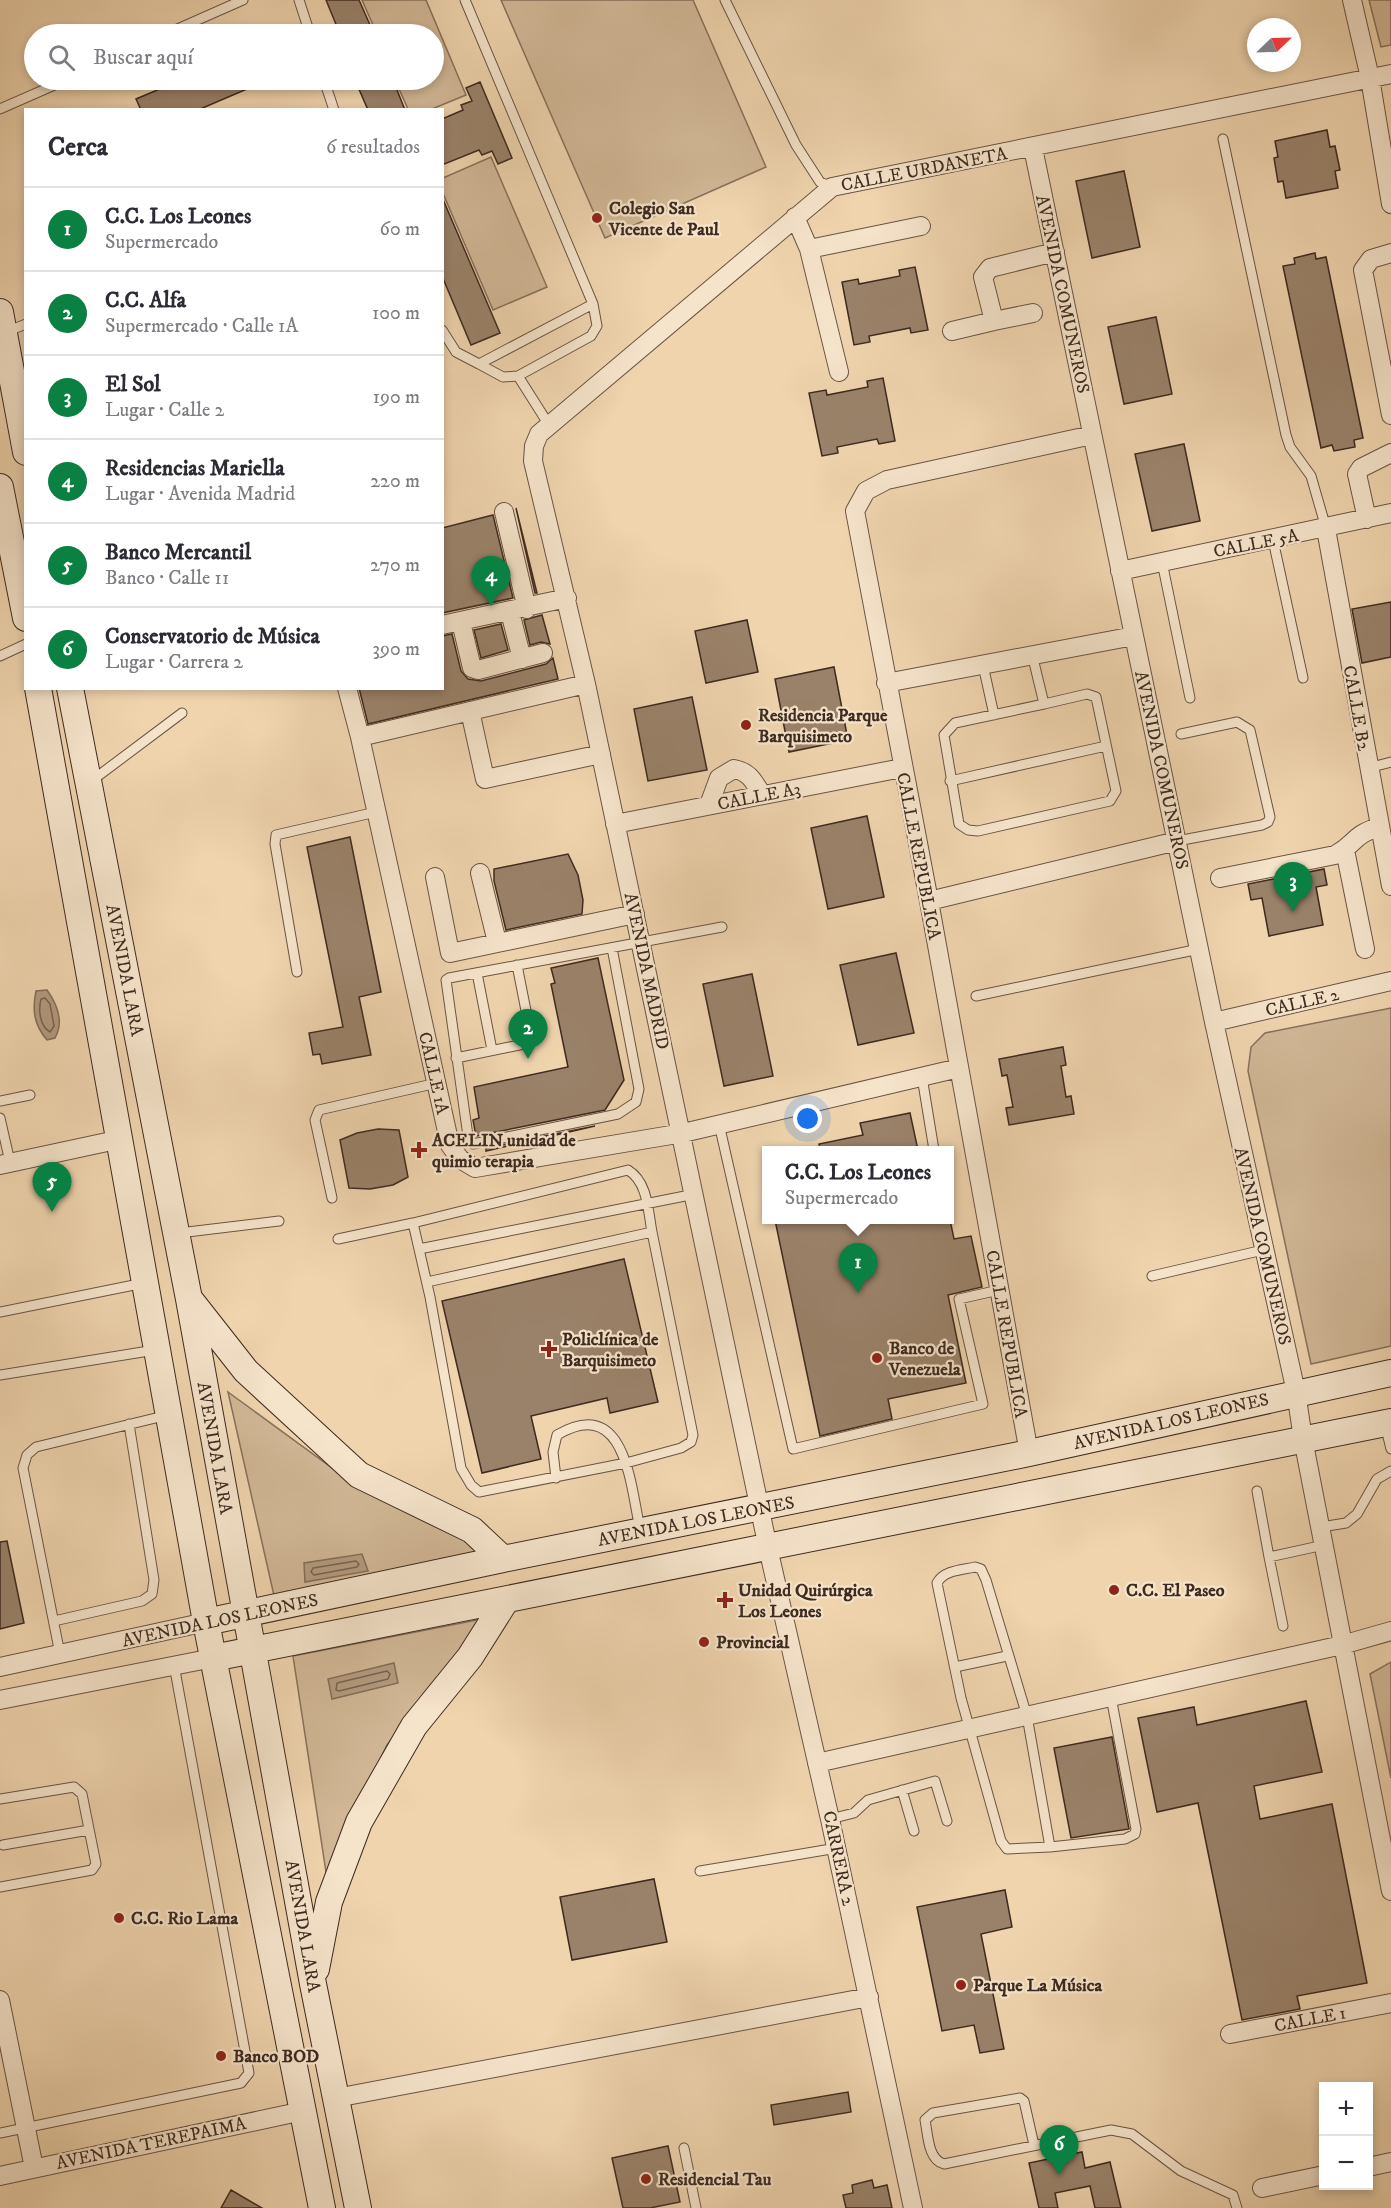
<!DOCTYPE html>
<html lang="es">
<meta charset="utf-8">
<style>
body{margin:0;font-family:"IM FELL DW Pica",serif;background:#f7f7f7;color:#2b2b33}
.controls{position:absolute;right:18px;bottom:18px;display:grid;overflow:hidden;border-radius:0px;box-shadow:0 3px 9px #0003}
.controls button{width:54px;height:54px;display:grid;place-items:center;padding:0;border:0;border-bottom:2px solid #e1e1e2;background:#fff;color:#2b2b33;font:30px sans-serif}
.compass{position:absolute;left:1247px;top:18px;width:54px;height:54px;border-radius:50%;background:#fff;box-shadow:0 3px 9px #0003;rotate:67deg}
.you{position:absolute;left:808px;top:1119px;width:21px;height:21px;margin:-15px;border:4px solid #fff;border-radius:50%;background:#1a73e8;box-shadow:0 0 0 9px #1a73e833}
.badge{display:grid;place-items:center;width:39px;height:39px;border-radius:50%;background:#0b8043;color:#fff;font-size:20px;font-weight:700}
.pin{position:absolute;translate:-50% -50px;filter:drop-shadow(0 2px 3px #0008)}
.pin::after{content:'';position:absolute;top:32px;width:21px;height:18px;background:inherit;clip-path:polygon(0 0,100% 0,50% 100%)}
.popup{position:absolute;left:762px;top:1146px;width:192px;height:78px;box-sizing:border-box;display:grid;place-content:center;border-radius:0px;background:#fff;filter:drop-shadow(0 2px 4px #0005);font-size:20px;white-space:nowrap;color:#7c7c81}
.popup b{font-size:22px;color:#2b2b33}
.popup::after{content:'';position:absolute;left:50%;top:100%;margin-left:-12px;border:12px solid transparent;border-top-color:#fff}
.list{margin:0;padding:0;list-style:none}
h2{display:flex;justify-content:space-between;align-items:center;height:78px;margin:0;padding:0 24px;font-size:26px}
h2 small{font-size:20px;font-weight:400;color:#7c7c81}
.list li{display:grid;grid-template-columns:39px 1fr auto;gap:18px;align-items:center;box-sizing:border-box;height:84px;padding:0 24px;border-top:2px solid #e1e1e2}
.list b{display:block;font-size:22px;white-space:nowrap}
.list p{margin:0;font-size:20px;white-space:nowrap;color:#7c7c81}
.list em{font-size:20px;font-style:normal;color:#7c7c81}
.icon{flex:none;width:33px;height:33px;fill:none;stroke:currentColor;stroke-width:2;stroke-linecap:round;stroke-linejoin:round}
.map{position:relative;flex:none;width:1391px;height:2208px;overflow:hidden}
.search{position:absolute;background:#fff;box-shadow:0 3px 9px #0003;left:24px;top:24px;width:420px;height:66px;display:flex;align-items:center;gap:15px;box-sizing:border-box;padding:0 21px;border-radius:33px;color:#7c7c81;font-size:22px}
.panel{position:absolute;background:#fff;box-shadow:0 3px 9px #0003;left:24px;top:108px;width:420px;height:582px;border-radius:0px}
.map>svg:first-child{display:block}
</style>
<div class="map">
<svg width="1391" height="2208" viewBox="0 0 1391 2208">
<rect width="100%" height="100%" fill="#efd4ae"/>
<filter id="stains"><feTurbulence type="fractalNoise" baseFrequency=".00333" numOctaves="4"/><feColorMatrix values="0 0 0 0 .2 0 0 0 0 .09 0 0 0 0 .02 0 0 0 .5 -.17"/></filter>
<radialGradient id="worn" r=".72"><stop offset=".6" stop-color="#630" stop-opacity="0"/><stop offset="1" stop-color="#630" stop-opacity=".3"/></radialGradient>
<path fill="#d1b796" stroke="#88705b" stroke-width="1.5" d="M362 0H426L466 95 432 109H408L395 80H434V34H377Z
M501 0H693L766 167 605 238Z
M1369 0H1391V45L1381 47Z
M491 157 547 287 493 310 442 191 443 178Z
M1391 1008V1346L1311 1364 1248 1071 1251 1047 1265 1033Z
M228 1392 335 1470 484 1551 275 1600Z
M487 1618 387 1745 326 1872 293 1656Z
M1391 1662V1778L1370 1674Z"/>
<path fill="#b39a7e" stroke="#846d58" stroke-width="1.5" d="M47 990C57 1004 64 1022 55 1038L47 1040C34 1025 32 1010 36 991Z
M362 1554 368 1571 305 1582 304 1563Z
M394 1663 398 1683 332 1699 328 1679Z"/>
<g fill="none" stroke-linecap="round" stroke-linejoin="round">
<path stroke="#78624f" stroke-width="1.5" d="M45 998 50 1004 54 1026 50 1032C40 1026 38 1011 41 999Z
M356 1561 359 1564 357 1567 314 1575 311 1572 313 1568Z
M387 1671 390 1674 388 1679 339 1691 336 1690 337 1683Z"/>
</g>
<path fill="#9a826a" stroke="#3e2a20" stroke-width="1.5" d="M326 0H359L374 34H340Z
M181 80H268L198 110H141L136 99Z
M355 80H393L405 110H368Z
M480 82 512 158 498 164 492 151 482 155 479 150 442 165V119L463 110 461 105 472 101 466 88Z
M1327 130 1330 147 1335 146 1340 170 1335 171 1338 188 1286 198 1283 181 1278 182 1274 158 1278 157 1275 141Z
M1124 171 1140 247 1092 258 1076 181Z
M442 197 500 333 471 345 442 276Z
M1315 253 1316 259 1326 257 1363 438 1354 440 1355 447 1334 451 1332 445 1321 448 1283 266 1295 264 1294 258Z
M915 267 928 330 911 333 910 328 869 336 870 342 854 345 842 282 858 279 859 284 900 276 899 270Z
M1156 317 1172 394 1124 404 1108 327Z
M883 378 895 441 879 444 877 439 837 447 838 453 822 456 809 393 826 390 827 395 868 387 867 381Z
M1184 444 1200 521 1152 531 1135 454Z
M516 508 537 593H535Z
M493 515 513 598 442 613V528Z
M1391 602V657L1362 663 1352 609Z
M542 615 550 644 541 642 530 645 524 620Z
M747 620 758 672 706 683 695 631Z
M501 624 508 650 481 658 474 630Z
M452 634 461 671 468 679 481 681 546 664 553 658 558 679 368 724 359 688H442V636Z
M834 667 848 740 789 752 775 679Z
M692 697 707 770 648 781 634 709Z
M867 816 884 897 828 909 811 828Z
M350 837 381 992 359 997 371 1055 322 1064 320 1054 313 1055 309 1033 343 1027 307 847Z
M568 854 578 875 583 900 582 914 506 930 494 881V869Z
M1324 869 1327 885 1316 887 1323 925 1269 936 1262 898 1251 900 1248 884Z
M896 953 914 1033 858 1045 840 965Z
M598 958 624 1080 605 1110 476 1136 473 1120 479 1118 474 1087 568 1067 551 984 555 983 551 968Z
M752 974 773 1076 724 1086 703 984Z
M1063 1047 1066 1065 1061 1066 1066 1097 1071 1096 1074 1114 1009 1125 1006 1108 1013 1107 1007 1075 1002 1076 999 1059Z
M910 1113 918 1150H820L819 1144 863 1135 860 1123Z
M595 1126 486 1151V1148Z
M378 1129 399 1130 408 1177 393 1185 370 1189 349 1188 340 1140 357 1133Z
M775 1220H950L954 1239 971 1236 982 1287 948 1295 966 1383 888 1399 892 1419 820 1436Z
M624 1259 658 1402 610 1413 607 1398 531 1416 541 1459 482 1473 442 1301Z
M7 1541 24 1623 0 1629V1542Z
M1306 1701 1322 1772 1254 1786 1260 1819 1332 1804 1367 1983 1297 1996 1300 2009 1242 2020 1198 1803 1157 1812 1138 1718 1194 1707 1197 1725Z
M1112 1737 1129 1829 1071 1838 1054 1748Z
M654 1879 667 1942 572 1960 560 1897Z
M1005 1890 1012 1927 981 1934 1004 2049 980 2053 974 2025 942 2031 917 1907Z
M848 2092 851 2112 774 2125 771 2105Z
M668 2146 680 2202 650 2208H623L612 2158Z
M1082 2152 1085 2168 1110 2162 1121 2208H1095L1090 2186 1055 2193 1058 2208H1039L1029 2163Z
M872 2180 874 2188 887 2185 892 2208H846L843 2195 853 2193 852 2185Z
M231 2190 262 2208H221Z"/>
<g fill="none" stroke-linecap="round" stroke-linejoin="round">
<defs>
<path id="lane" d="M299 0 310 34
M725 0 796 145 820 182 832 187
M166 34 243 0
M324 80 334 110
M0 109 66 80
M1223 139 1286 435 1290 447 1311 476 1326 528
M442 330 456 352 479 364 593 304 465 0
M6 332 26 324
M479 364 503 377 518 376
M549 425 518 376 591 336 597 326 593 304
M1273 540 1303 678
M1162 562 1190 698
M1032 654 1044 704 1087 694 1096 697 1116 791 1110 801 978 831 968 830 959 824 944 735 955 723 1044 704
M0 656 26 644
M983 665 994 715
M1368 768 1391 762
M950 781 1106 746
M90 782 182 713
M1177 841 1262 825 1268 822 1270 817 1250 730 1237 722 1181 734
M612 948 639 1089 636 1102 618 1114 473 1144 468 1136 446 980 449 978 722 927
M297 972 275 844 276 835 376 812
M477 973 492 1050
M976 996 1199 949
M456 1058 524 1044 531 1036 517 965
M922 1077 934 1150
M0 1101 30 1095
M0 1118 10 1162
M719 1124 793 1449 983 1404 959 1299 999 1290
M332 1198 315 1120 319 1110 437 1083
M179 1233 279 1221
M338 1239 413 1223
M419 1249 695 1194
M1152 1276 1263 1250
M427 1282 652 1232C648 1211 648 1182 628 1170L413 1223 430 1297 461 1468 471 1485 479 1492 626 1463 681 1448 691 1442 693 1435 652 1232
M0 1312 144 1283
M0 1375 155 1350
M1385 1425 1391 1449
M556 1478 553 1452 557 1435C625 1395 630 1482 640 1529
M1257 1491 1269 1557 1324 1545
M1321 1527 1346 1523 1357 1514 1377 1479 1391 1471
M1269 1557 1283 1626
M975 1567 981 1569 986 1580 1027 1716 1050 1847 1007 1849 1001 1841 961 1698 937 1583C944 1570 962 1570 975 1567Z
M54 1621 142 1601 152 1594 154 1580 129 1424
M60 1654 23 1468 27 1455 36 1447 168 1415
M955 1667 1007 1656
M902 1790 914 1831
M0 1799 74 1787 82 1794 96 1864 92 1870 0 1887
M830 1819 854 1813 868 1800 935 1781 947 1821
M3 1845 89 1830
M1050 1847 1125 1839 1135 1834 1136 1829 1111 1697
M700 1871 837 1848
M0 2133 241 2083 249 2073 174 1665
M1034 2145 1024 2101 1020 2098 933 2113 925 2120C928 2135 928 2160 944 2164L1111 2130 1132 2134 1181 2171 1233 2195 1237 2208
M684 2148 696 2208"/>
<path id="street" d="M1352 0 1370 78 1391 204
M1033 148 1214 1022 1296 1392 1303 1439 1391 1891
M795 217 809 249 839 372
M809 249 921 226
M1391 253 1371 259 1363 270 1391 415
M1033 313 994 321 983 277 990 268 1055 252
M952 331 994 321
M504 512 527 609
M1367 519 1357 474 1361 468 1391 453
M1326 529 1391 886
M1120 571 1391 513
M510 612 522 659
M461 622 472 668 478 670 543 653
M442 625 567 598
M886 683 1134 636
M586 684 360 737 450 1145 460 1159 475 1168 683 1133 959 1068
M347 688 360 737
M470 711 485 779 601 754
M709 805 719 778 734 769C750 772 754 782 762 795
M615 824 902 768
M1345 850 1365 949
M480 873 497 942
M435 877 450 953 635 914
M1220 878 1335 855C1356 844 1352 835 1379 827
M929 901 1177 841
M1214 1022 1391 981
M0 1165 121 1139
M1029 1453 929 901 855 511 866 491 887 480 1092 435
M0 1667 206 1622
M0 1700 213 1658
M817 1763 1342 1645 1391 1631
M0 2000 34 2168
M1230 2034 1391 2003
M336 2098 869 1997
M1368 2167 1391 2162
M0 2176 303 2111
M1262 2188 1324 2175
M913 2208 830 1819 768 1548 586 684 533 461 534 446 539 434 832 187 1391 74"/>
<path id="secondary" d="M0 312 26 452
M0 487 26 618
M38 688 206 1622 322 2208
M70 688 189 1299 313 1984 358 2208
M191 1301 246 1371 359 1475 472 1530 503 1559
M206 1622 503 1559 1029 1453 1391 1373
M213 1658 1391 1422
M316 1969 329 1902 359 1822 414 1726 470 1657 506 1600"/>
</defs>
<use href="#lane" stroke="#6a5444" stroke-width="11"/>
<use href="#street" stroke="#6a5444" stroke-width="20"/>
<use href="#secondary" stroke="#3e2a20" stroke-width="28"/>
<use href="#lane" stroke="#f5e3ca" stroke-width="9"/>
<use href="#street" stroke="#f5e3ca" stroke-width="18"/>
<use href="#secondary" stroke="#f5e3ca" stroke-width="26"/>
</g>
<g fill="#8f2418" stroke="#f5e3ca" stroke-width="2">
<circle cx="597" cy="218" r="6"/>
<circle cx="746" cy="725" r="6"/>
<path d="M416 1141h6v6h6v6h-6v6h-6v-6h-6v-6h6z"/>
<path d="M546 1340h6v6h6v6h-6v6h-6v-6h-6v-6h6z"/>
<circle cx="877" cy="1358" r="6"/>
<circle cx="1114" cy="1590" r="6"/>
<path d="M722 1591h6v6h6v6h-6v6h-6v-6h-6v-6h6z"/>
<circle cx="704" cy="1642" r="6"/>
<circle cx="119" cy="1918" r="6"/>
<circle cx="961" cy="1985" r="6"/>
<circle cx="221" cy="2056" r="6"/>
<circle cx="646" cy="2179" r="6"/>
</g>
<g text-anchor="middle" stroke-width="4.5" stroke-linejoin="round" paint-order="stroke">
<g font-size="18" fill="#3e2a20" stroke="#f5e3ca">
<text transform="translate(924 169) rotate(-11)" y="6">CALLE URDANETA</text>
<text transform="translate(1063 294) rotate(78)" y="6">AVENIDA COMUNEROS</text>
<text transform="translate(1256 543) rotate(-11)" y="6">CALLE 5A</text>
<text transform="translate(1357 708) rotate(80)" y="6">CALLE B2</text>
<text transform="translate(1162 770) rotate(78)" y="6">AVENIDA COMUNEROS</text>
<text transform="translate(759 796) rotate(-11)" y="6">CALLE A3</text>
<text transform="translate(919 856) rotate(79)" y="6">CALLE REPUBLICA</text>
<text transform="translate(125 970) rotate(79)" y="6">AVENIDA LARA</text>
<text transform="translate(647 971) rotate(78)" y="6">AVENIDA MADRID</text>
<text transform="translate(1302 1002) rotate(-13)" y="6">CALLE 2</text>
<text transform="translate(434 1073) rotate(77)" y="6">CALLE 1A</text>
<text transform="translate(1263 1246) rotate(77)" y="6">AVENIDA COMUNEROS</text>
<text transform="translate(1007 1334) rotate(80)" y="6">CALLE REPUBLICA</text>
<text transform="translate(1171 1421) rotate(-13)" y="6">AVENIDA LOS LEONES</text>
<text transform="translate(215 1448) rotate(80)" y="6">AVENIDA LARA</text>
<text transform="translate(696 1521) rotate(-11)" y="6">AVENIDA LOS LEONES</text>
<text transform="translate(220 1620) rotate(-12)" y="6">AVENIDA LOS LEONES</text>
<text transform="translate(839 1858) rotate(78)" y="6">CARRERA 2</text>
<text transform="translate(303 1926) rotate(80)" y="6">AVENIDA LARA</text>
<text transform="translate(1310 2019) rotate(-11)" y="6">CALLE 1</text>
<text transform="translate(151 2143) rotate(-12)" y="6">AVENIDA TEREPAIMA</text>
</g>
<g font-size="18" font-weight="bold" fill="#3e2a20" stroke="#f5e3ca" text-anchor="start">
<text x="609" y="214">Colegio San<tspan x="609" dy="21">Vicente de Paul</tspan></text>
<text x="758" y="721">Residencia Parque<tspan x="758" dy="21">Barquisimeto</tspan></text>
<text x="432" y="1146">ACELIN unidad de<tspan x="432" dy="21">quimio terapia</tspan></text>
<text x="562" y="1345">Policlínica de<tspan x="562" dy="21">Barquisimeto</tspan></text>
<text x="889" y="1354">Banco de<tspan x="889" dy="21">Venezuela</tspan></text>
<text x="738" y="1596">Unidad Quirúrgica<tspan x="738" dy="21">Los Leones</tspan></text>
<text x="1126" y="1596">C.C. El Paseo</text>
<text x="716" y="1648">Provincial</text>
<text x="131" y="1924">C.C. Rio Lama</text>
<text x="973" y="1991">Parque La Música</text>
<text x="233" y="2062">Banco BOD</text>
<text x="658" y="2185">Residencial Tau</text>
</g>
</g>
<rect width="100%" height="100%" filter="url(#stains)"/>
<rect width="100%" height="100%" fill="url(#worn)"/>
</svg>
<div class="controls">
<button>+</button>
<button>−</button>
</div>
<svg class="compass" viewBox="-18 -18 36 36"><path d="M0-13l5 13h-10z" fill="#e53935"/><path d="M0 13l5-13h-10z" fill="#7c7c81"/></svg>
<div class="you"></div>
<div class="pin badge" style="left:858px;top:1293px">1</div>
<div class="popup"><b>C.C. Los Leones</b>Supermercado</div>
<div class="pin badge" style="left:528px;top:1059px">2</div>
<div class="pin badge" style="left:1293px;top:912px">3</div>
<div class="pin badge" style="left:491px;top:606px">4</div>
<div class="pin badge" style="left:52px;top:1212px">5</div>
<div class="pin badge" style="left:1059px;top:2175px">6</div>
<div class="search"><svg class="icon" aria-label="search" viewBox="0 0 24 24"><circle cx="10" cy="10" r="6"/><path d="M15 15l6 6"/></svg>Buscar aquí</div>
<section class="panel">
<h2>Cerca<small>6 resultados</small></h2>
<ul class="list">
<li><span class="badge">1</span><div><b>C.C. Los Leones</b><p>Supermercado</p></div><em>60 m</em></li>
<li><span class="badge">2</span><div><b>C.C. Alfa</b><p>Supermercado · Calle 1A</p></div><em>100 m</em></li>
<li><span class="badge">3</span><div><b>El Sol</b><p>Lugar · Calle 2</p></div><em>190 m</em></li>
<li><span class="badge">4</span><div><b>Residencias Mariella</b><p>Lugar · Avenida Madrid</p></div><em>220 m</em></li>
<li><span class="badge">5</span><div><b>Banco Mercantil</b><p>Banco · Calle 11</p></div><em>270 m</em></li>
<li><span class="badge">6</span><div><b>Conservatorio de Música</b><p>Lugar · Carrera 2</p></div><em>390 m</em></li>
</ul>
</section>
</div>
